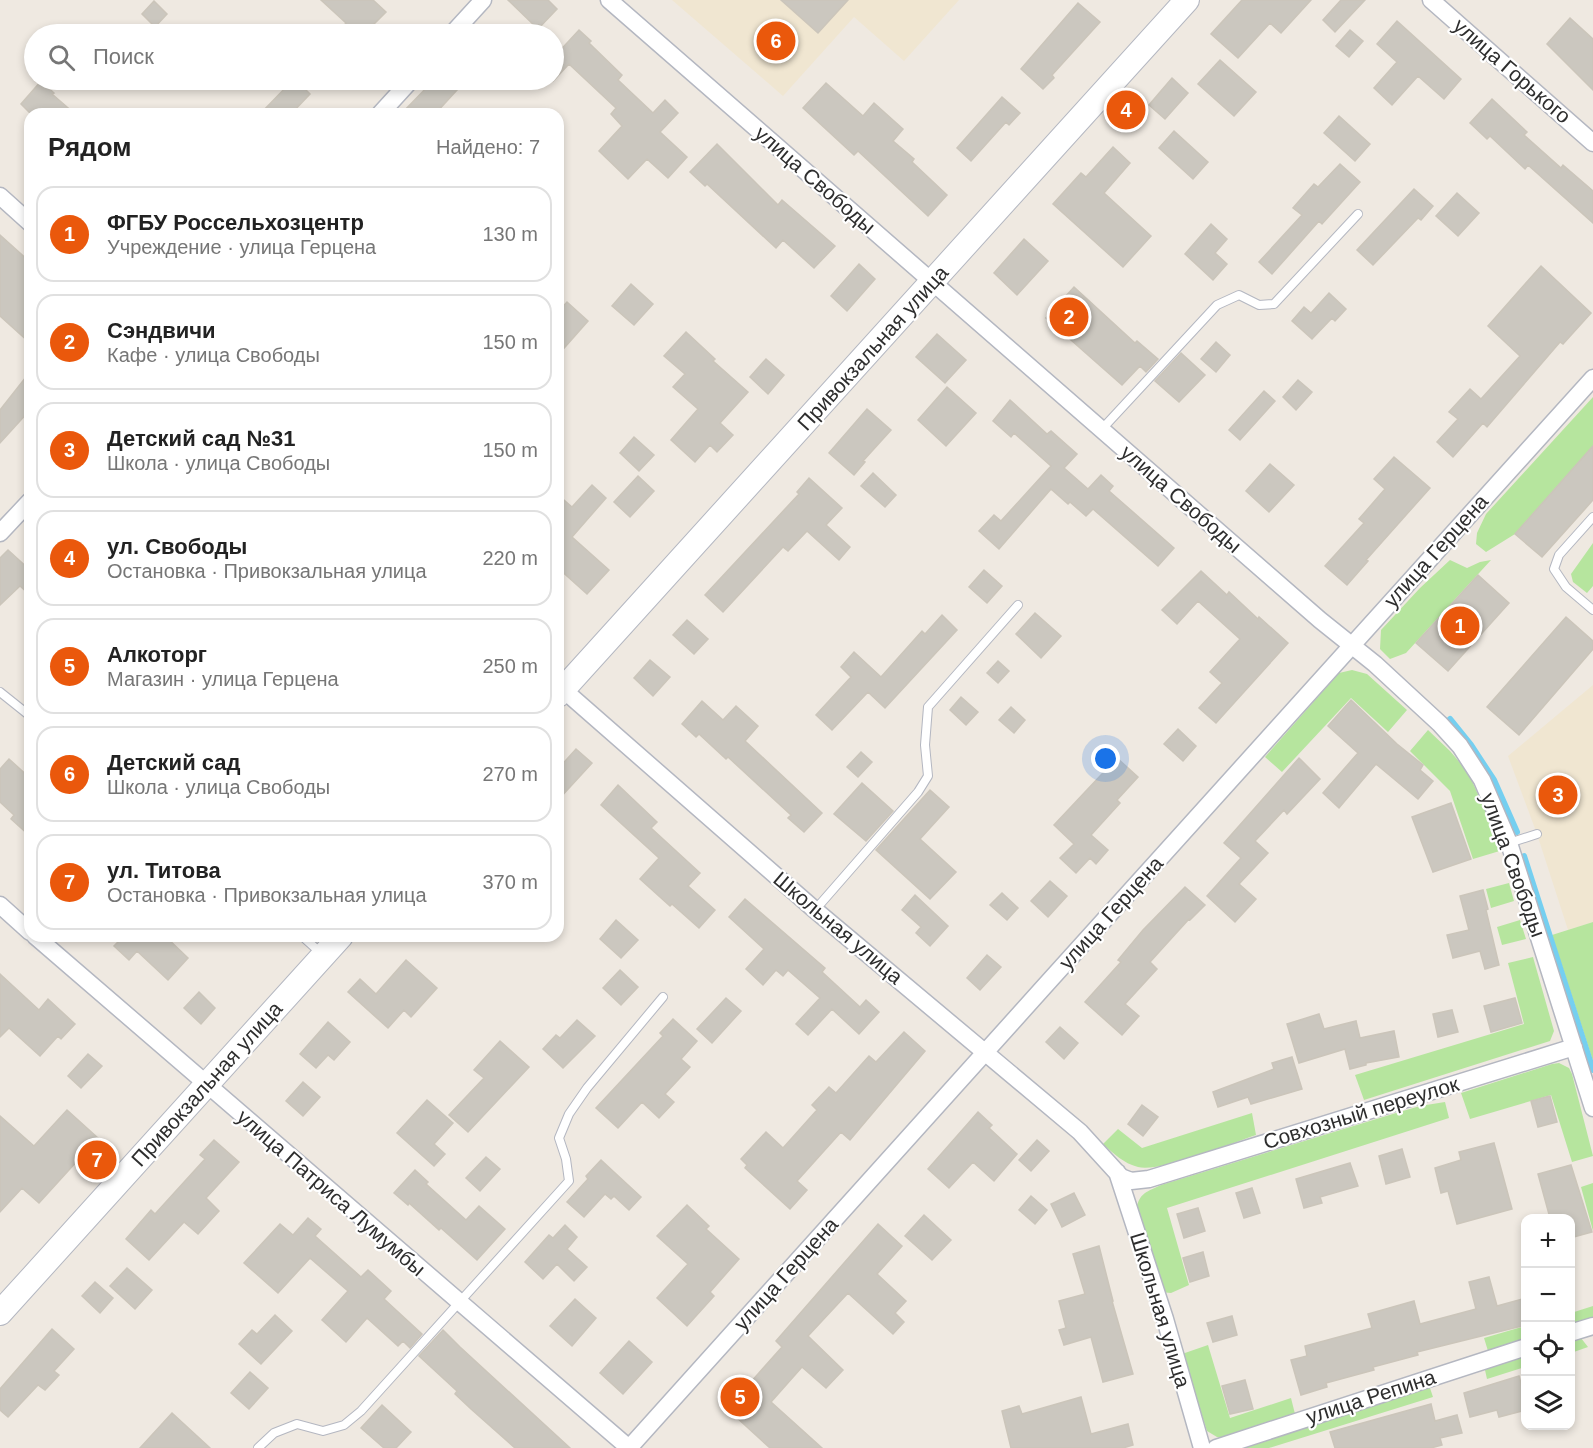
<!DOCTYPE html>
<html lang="ru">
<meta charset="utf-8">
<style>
body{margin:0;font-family:Helvetica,sans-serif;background:#f2f2f2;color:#222}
.controls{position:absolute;right:18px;bottom:18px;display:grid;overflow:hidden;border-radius:12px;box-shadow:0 3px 9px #0003}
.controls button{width:54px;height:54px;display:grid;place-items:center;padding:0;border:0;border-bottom:2px solid #e0e0e0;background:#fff;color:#222;font:30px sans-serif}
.you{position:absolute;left:1106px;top:759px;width:21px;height:21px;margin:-15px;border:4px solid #fff;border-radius:50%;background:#1a73e8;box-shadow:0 0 0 9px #1a73e833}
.badge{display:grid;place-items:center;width:39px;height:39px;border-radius:50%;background:#ea580c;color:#fff;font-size:20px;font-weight:700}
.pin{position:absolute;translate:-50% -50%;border:3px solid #fff;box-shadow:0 2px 6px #0006}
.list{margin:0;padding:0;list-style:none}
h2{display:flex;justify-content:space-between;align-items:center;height:78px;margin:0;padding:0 24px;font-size:26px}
h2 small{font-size:20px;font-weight:400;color:#767676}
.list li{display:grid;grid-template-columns:39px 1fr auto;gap:18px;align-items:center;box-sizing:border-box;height:96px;margin:0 12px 12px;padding:0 12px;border:2px solid #e0e0e0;border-radius:18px}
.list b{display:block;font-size:22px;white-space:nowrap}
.list p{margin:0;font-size:20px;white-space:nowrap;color:#767676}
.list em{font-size:20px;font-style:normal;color:#767676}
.icon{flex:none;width:33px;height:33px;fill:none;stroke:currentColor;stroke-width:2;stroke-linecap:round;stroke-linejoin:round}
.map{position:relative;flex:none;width:1593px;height:1448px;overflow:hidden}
.search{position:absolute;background:#fff;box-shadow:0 3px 9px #0003;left:24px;top:24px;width:540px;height:66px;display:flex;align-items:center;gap:15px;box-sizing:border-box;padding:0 21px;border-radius:33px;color:#767676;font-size:22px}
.panel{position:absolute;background:#fff;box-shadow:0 3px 9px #0003;left:24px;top:108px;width:540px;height:834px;border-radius:18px}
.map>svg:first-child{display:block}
</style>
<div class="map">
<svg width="1593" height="1448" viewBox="0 0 1593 1448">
<rect width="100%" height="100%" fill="#efe9e1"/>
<path fill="#f0e6d1" d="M672 0H959L904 61 854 17 783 96Z
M1593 685V922L1568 930 1537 834 1508 756Z"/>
<path fill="#b6e59e" d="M1593 397V446L1515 534 1486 552 1476 544 1477 533 1486 514Z
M1593 543V586L1587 593 1573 582 1571 574Z
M1450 560 1467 568 1480 562 1491 560 1406 653 1390 659 1380 649 1381 630 1420 588Z
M1352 670 1367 674 1407 710 1388 732 1351 698 1282 772 1265 757 1339 673Z
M1428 730 1450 751 1468 772 1503 850 1473 859 1450 791 1410 751Z
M1509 883 1514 901 1491 908 1486 889Z
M1520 920 1526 939 1502 945 1497 927Z
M1593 922V1061L1552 935Z
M1533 957 1554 1031 1550 1041 1364 1100 1355 1075 1524 1024 1508 963Z
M1559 1063 1569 1068 1572 1074 1593 1156 1572 1162 1551 1095 1470 1119 1461 1093 1552 1064Z
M1445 1102 1449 1118 1167 1208 1189 1285 1171 1293 1160 1292 1136 1213C1138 1194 1144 1193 1161 1185L1396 1113 1420 1106Z
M1252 1113 1256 1135C1232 1143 1159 1173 1138 1167 1123 1163 1114 1154 1103 1144L1118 1129 1142 1148Z
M1593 1183V1231L1581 1187Z
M1593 1306V1317L1571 1324V1313Z
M1525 1326V1338L1488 1351 1484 1338Z
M1581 1338 1588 1347 1571 1353 1570 1341Z
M1208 1345 1230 1418 1291 1398 1295 1414 1224 1438 1217 1437 1207 1431 1182 1354Z
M1525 1354V1367L1487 1379 1485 1370Z
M1430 1388 1433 1397 1269 1448H1235Z"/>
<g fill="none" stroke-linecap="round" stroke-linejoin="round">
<path stroke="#75cff0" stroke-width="6" d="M1450 719 1471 745 1494 780 1517 832
M1524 856 1593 1070"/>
</g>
<path fill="#cbc7bf" stroke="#cbc5ba" stroke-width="1.5" d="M321 0H373L386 12 364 34H336L346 23Z
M508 0H548L557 9 538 29Z
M781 0H848L818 33Z
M1242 0H1311L1281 33 1270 23 1238 58 1211 34Z
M1341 0H1365L1335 32 1323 20Z
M154 1 167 14 155 27 142 14Z
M1078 3 1100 22 1052 75 1054 78 1043 89 1021 69Z
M1570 18 1593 39V90L1547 44Z
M1397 21 1461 79 1444 99 1418 76 1392 105 1374 88 1397 62 1377 44Z
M579 30 591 41 589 43 622 75 618 80 653 113 665 100 678 113 660 132 687 157 668 178 647 159 628 179 599 151 622 126 611 114 616 108 569 64 554 80V57Z
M1350 30 1363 41 1349 57 1336 46Z
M1220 60 1256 92 1234 116 1198 84Z
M1172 78 1188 93 1165 119 1149 105Z
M293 80H296L310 94 291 114H260Z
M434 80H447L457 90 435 114H401Z
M41 81 54 93 52 94 75 114H31L21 104Z
M826 83 863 116 874 103 903 129 893 141 914 159 912 162 947 195 928 216 858 151 854 155 803 108Z
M1002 97 1020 113 1009 125 1006 122 971 161 957 148Z
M1492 99 1527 132 1524 135 1561 168 1563 165 1593 191V223L1528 165 1525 169 1490 136 1487 139 1470 123Z
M1339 116 1370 144 1355 161 1324 133Z
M1174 131 1208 162 1193 179 1159 148Z
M717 144 778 205 782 200 835 246 814 268 783 240 776 248 707 184 705 186 690 172Z
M1113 147 1130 163 1104 193 1151 236 1123 267 1053 204 1081 173 1086 177Z
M1340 164 1360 182 1322 224 1319 221 1272 274 1259 262 1302 215 1293 208 1314 184 1318 187Z
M1414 189 1433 206 1421 220 1418 218 1373 265 1357 250Z
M1457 193 1479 213 1458 236 1436 216Z
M1211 224 1227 239 1215 253 1227 264 1213 280 1185 254Z
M0 235 30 262V343L0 316Z
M1024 239 1048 261 1017 295 994 273Z
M859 264 875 279 847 311 831 296Z
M1541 266 1591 313 1563 344 1560 342 1487 427 1483 423 1453 457 1437 442 1458 419 1449 412 1470 389 1481 399 1520 356 1488 326Z
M631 284 653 304 634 325 612 306Z
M1074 287 1135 343 1137 341 1158 359 1146 372 1140 366 1122 385 1046 318Z
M1329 293 1346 309 1335 321 1332 318 1312 339 1292 321 1304 307 1311 313Z
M567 302 588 321 558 355V312Z
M686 332 715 359 713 361 748 392 720 423 733 435 717 452 710 445 695 462 671 440 698 409 673 387 685 374 664 356Z
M937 334 966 360 945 383 916 357Z
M1216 342 1230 355 1216 372 1201 359Z
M1181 353 1205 375 1179 402 1155 381Z
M766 359 784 375 768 394 750 377Z
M30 372V410L0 443V410Z
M1298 380 1312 392 1296 410 1283 397Z
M947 387 976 413 946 446 918 420Z
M1264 391 1275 401 1240 440 1229 430Z
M1010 400 1047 434 1051 431 1077 454 1064 468 1088 489 1101 475 1113 486 1109 491 1174 548 1158 566 1093 509 1086 516 1070 502 1068 504 1051 489 999 549 979 531 994 515 1001 521 1051 466 1014 433 1011 437 993 421Z
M867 409 891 430 863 461 865 462 854 475 829 453Z
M634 437 654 455 639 471 620 453Z
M1593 446V500L1542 557 1515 534Z
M1394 457 1430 488 1366 560 1368 561 1347 585 1325 566 1364 523 1359 519 1385 489 1374 479Z
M1270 464 1294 485 1269 512 1246 491Z
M873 473 896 495 885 507 861 486Z
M638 476 654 491 630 517 614 502Z
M809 478 842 508 826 525 850 547 839 560 807 531 788 551 783 547 723 612 705 595 799 494 797 492Z
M592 485 606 498 572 537 609 570 587 594 558 568V495L572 507Z
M8 550 30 570V595L20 586 0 605V558Z
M984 570 1002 586 987 603 969 587Z
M1201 571 1227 595 1229 592 1258 619 1259 617 1288 643 1216 723 1199 708 1222 683 1210 672 1240 639 1198 601 1177 624 1162 610Z
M1478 575 1509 603 1448 671 1416 643Z
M1035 613 1061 636 1041 658 1016 634Z
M942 615 957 630 885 708 868 692 832 730 816 715 851 677 841 667 854 652 881 677 922 631 925 634Z
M1566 617 1593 641V649L1519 735 1487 707Z
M687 620 708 639 694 654 673 635Z
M650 660 670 677 653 696 634 678Z
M998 661 1009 671 998 683 987 673Z
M961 697 978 712 966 725 950 710Z
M1351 700 1397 744 1423 765 1420 770 1433 781 1418 799 1376 764 1339 808 1323 793 1358 753 1328 726Z
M702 701 723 720 736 706 758 726 745 741 822 813 804 832 788 818 791 815 728 757 726 759 699 734 696 737 682 724Z
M1011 707 1025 720 1014 733 999 720Z
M1178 729 1196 746 1183 761 1164 744Z
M576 749 592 763 558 800V769Z
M861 752 872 762 858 777 847 767Z
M1117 758 1138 777 1117 800 1120 803 1091 835 1108 850 1096 864 1090 858 1076 873 1060 858 1074 844 1054 825Z
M1299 758 1320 779 1287 814 1284 810 1255 841 1268 853 1239 884 1256 899 1235 922 1207 896 1241 858 1224 843Z
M9 759 30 778V836L11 819 14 815 0 802V769Z
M862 783 893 811 866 841 834 814Z
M618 785 657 822 651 828 700 873 688 886 715 910 699 928 672 904 670 906 640 879 659 858 601 805Z
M930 790 949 807 920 839 956 872 930 899 876 850Z
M1451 803 1471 859 1433 872 1412 817Z
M1050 881 1067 896 1048 917 1031 901Z
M1185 887 1205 905 1190 920 1189 919 1150 962 1157 969 1125 1004 1139 1016 1122 1035 1085 1002 1121 962 1118 960 1143 930Z
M1483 890 1488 909 1486 910 1499 965 1485 969 1480 951 1453 958 1447 935 1469 930 1460 896Z
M1002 893 1018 908 1007 920 990 905Z
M915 895 948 926 930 946 916 933 921 927 902 910Z
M745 899 825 968 822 972 860 1007 866 1000 879 1012 859 1034 832 1009 808 1035 796 1024 820 998 788 970 783 976 776 970 763 985 746 969 764 949 729 917Z
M616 920 638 940 621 958 600 939Z
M120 936H165L188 958 168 980 137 951 129 960 114 946 122 938Z
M987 955 1001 967 980 990 967 978Z
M406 960 437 988 411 1017 404 1010 388 1028 348 992 360 979 376 994Z
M620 970 638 987 621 1005 603 988Z
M0 974 39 1010 48 999 75 1024 61 1039 58 1036 40 1056 9 1028 0 1037Z
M199 992 215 1008 201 1024 184 1008Z
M726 998 741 1011 712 1043 697 1029Z
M1515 998 1522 1023 1491 1032 1484 1006Z
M1452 1010 1458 1032 1438 1037 1433 1014Z
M1319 1014 1324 1029 1356 1021 1360 1038 1394 1031 1399 1057 1366 1063V1065L1350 1069 1345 1049 1299 1063 1287 1024Z
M673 1019 697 1041 681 1059 690 1067 665 1094 674 1102 659 1118 642 1102 618 1128 596 1108 663 1036 660 1033Z
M577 1020 595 1036 563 1068 543 1049 556 1035 560 1038Z
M328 1022 350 1042 334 1060 328 1055 316 1068 300 1054Z
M1060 1027 1078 1043 1064 1059 1046 1042Z
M904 1032 925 1051 850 1140 841 1132 797 1181 807 1190 790 1209 745 1168 747 1165 741 1159 766 1132 783 1148 817 1110 812 1105 829 1087 836 1093 869 1056 876 1062Z
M500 1041 529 1067 468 1132 449 1115 484 1078 474 1070Z
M88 1054 102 1066 81 1088 68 1076Z
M1292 1057 1302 1089 1251 1104 1248 1097 1218 1107 1213 1092 1274 1069 1272 1063Z
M303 1082 320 1097 303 1116 286 1101Z
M1550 1096 1557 1122 1538 1127 1531 1101Z
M427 1100 453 1123 434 1144 445 1154 434 1166 397 1133Z
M1142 1105 1158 1117 1143 1136 1128 1124Z
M67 1110 98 1138 39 1203 22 1188 0 1212V1116L34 1146Z
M978 1112 992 1125 989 1128 1017 1154 994 1181 973 1162 949 1188 928 1169Z
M214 1140 239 1162 206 1198 219 1211 198 1234 184 1222 149 1260 126 1239 151 1210 155 1214 205 1159 200 1155Z
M1037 1140 1049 1151 1031 1171 1019 1160Z
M1494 1143 1512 1209 1457 1224 1448 1191 1441 1193 1435 1168 1461 1160 1459 1152Z
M1402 1149 1410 1177 1386 1184 1379 1156Z
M486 1157 500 1169 480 1191 466 1178Z
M601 1160 641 1197 629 1210 614 1196 611 1199 605 1194 584 1217 567 1202 588 1179 586 1176Z
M1350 1163 1358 1186 1320 1197 1322 1203 1304 1208 1296 1179Z
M1571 1165 1592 1232 1570 1238V1218H1550L1538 1174Z
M415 1170 428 1182 426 1184 466 1220 479 1206 505 1229 477 1260 441 1228 439 1230 409 1203 408 1205 394 1193Z
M1252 1188 1260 1213 1244 1218 1236 1193Z
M1074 1193 1085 1215 1062 1227 1051 1204Z
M1031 1196 1047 1210 1035 1224 1019 1210Z
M687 1205 709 1226 706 1229 739 1259 710 1292 714 1296 687 1326 657 1298 688 1264 657 1236Z
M1198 1208 1205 1231 1184 1238 1177 1214Z
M924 1215 951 1240 932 1260 905 1236Z
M308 1218 321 1229 315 1236 361 1277 368 1270 391 1291 384 1299 422 1334 410 1348 403 1341 398 1346 367 1318 346 1342 322 1320 348 1291 310 1258 278 1293 244 1263 280 1224 293 1235Z
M878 1224 902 1246 877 1274 906 1301 895 1313 904 1322 893 1334 848 1293 808 1336 843 1370 826 1388 802 1367 771 1402 822 1448H770L724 1406 747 1380 750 1383 782 1347 776 1341Z
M565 1225 577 1237 567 1249 587 1267 574 1281 557 1264 543 1279 525 1262 549 1235 553 1238Z
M1099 1246 1113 1301H1112L1133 1374 1103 1382 1091 1337 1064 1345 1059 1330 1066 1328 1059 1301 1085 1294 1073 1254Z
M1203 1252 1209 1276 1190 1282 1183 1258Z
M127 1268 152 1290 135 1309 110 1286Z
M1489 1277 1497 1306 1526 1298V1325L1417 1352 1418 1355 1373 1367 1374 1370 1326 1383 1327 1387 1301 1395 1291 1360 1307 1356 1305 1346 1372 1328 1368 1314 1414 1301 1420 1324 1476 1309 1469 1282Z
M95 1282 113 1298 100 1313 82 1296Z
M575 1299 596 1318 572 1346 550 1326Z
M275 1315 292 1331 261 1364 239 1344 252 1330 257 1334Z
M1232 1316 1237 1335 1213 1342 1207 1323Z
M52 1329 74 1349 54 1371 59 1375 45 1390 38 1385 8 1417 0 1410V1389Z
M443 1330 460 1347 570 1448H515L471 1409 455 1394 457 1391 419 1356Z
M629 1341 652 1362 623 1394 600 1373Z
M250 1372 268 1388 249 1409 231 1393Z
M1519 1376 1526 1402V1410L1499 1417 1497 1410 1470 1417 1464 1393Z
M1245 1380 1253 1409 1230 1414 1222 1386Z
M1081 1397 1091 1434 1128 1424 1133 1445 1123 1448H1011L1002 1411 1019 1406 1022 1414Z
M1431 1404 1435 1421 1457 1415 1462 1433 1440 1438 1442 1445 1431 1448H1335L1330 1432Z
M382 1405 411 1432 396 1448H384L361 1428Z
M172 1413 210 1448H140Z"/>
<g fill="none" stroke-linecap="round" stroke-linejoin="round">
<defs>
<path id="lane" d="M1102 429 1217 305 1239 295 1259 305 1274 304 1358 214
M1593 517 1559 555 1554 569 1566 587 1593 610
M0 692 30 716
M1509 843 1537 834
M815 910 918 792 928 776 925 745 928 707 1018 605
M302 936 322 954
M258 1448 274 1433 297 1424 323 1431 344 1425 361 1411 569 1181 566 1159 559 1138 569 1114 587 1088 663 997"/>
<path id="street" d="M609 0 1320 620 1375 664 1440 724 1460 746 1482 780 1509 843 1593 1108
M1431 0 1593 143
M452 34 483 0
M380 114 411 80
M0 196 30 223
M0 533 30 501
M558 685 815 910 1080 1132 1121 1177 1131 1181 1149 1179 1574 1047
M0 905 30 932
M35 936 629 1448
M1117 1172 1165 1319 1202 1448
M1570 1333 1593 1326
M629 1448C951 1092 1270 733 1593 378
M1216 1448 1526 1347"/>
<path id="secondary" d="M558 695 1187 0
M0 1313 341 936"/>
</defs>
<use href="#lane" stroke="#b4b7c1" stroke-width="10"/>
<use href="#street" stroke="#b4b7c1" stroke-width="19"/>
<use href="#secondary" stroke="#b4b7c1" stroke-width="26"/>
<use href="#lane" stroke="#fff" stroke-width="8"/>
<use href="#street" stroke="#fff" stroke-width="16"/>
<use href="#secondary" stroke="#fff" stroke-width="24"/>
</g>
<g text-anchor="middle" stroke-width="4.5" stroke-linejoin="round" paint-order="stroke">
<g font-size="21" fill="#2e2e2e" stroke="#fff">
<text transform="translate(1512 71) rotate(41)" y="7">улица Горького</text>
<text transform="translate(815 180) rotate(41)" y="7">улица Свободы</text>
<text transform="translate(873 348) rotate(-48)" y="7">Привокзальная улица</text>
<text transform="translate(1181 499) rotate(41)" y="7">улица Свободы</text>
<text transform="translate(1436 551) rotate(-48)" y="7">улица Герцена</text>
<text transform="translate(1513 865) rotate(70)" y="7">улица Свободы</text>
<text transform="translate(1111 913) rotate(-48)" y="7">улица Герцена</text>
<text transform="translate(838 928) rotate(40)" y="7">Школьная улица</text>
<text transform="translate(207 1084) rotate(-48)" y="7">Привокзальная улица</text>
<text transform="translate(1361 1113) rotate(-17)" y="7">Совхозный переулок</text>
<text transform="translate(331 1193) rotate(41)" y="7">улица Патриса Лумумбы</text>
<text transform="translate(786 1274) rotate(-48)" y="7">улица Герцена</text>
<text transform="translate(1160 1310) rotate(73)" y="7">Школьная улица</text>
<text transform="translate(1371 1397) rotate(-18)" y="7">улица Репина</text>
</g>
</g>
</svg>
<div class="controls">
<button>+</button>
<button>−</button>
<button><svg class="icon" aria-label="locate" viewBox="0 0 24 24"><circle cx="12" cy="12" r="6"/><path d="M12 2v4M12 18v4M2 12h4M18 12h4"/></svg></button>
<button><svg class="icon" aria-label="layers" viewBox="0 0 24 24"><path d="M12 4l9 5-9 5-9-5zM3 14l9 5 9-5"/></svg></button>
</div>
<div class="you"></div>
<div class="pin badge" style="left:1460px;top:626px">1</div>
<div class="pin badge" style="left:1069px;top:317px">2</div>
<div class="pin badge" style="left:1558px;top:795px">3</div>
<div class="pin badge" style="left:1126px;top:110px">4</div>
<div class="pin badge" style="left:740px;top:1397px">5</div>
<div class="pin badge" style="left:776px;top:41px">6</div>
<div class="pin badge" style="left:97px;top:1160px">7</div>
<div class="search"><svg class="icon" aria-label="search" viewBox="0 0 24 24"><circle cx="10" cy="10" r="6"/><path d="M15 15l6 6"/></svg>Поиск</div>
<section class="panel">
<h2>Рядом<small>Найдено: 7</small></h2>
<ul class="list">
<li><span class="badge">1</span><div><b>ФГБУ Россельхозцентр</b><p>Учреждение · улица Герцена</p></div><em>130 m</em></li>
<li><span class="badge">2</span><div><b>Сэндвичи</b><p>Кафе · улица Свободы</p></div><em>150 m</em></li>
<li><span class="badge">3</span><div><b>Детский сад №31</b><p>Школа · улица Свободы</p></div><em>150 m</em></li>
<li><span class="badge">4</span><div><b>ул. Свободы</b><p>Остановка · Привокзальная улица</p></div><em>220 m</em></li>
<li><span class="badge">5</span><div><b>Алкоторг</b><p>Магазин · улица Герцена</p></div><em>250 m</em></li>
<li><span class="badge">6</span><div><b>Детский сад</b><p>Школа · улица Свободы</p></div><em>270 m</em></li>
<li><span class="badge">7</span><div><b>ул. Титова</b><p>Остановка · Привокзальная улица</p></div><em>370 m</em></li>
</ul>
</section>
</div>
